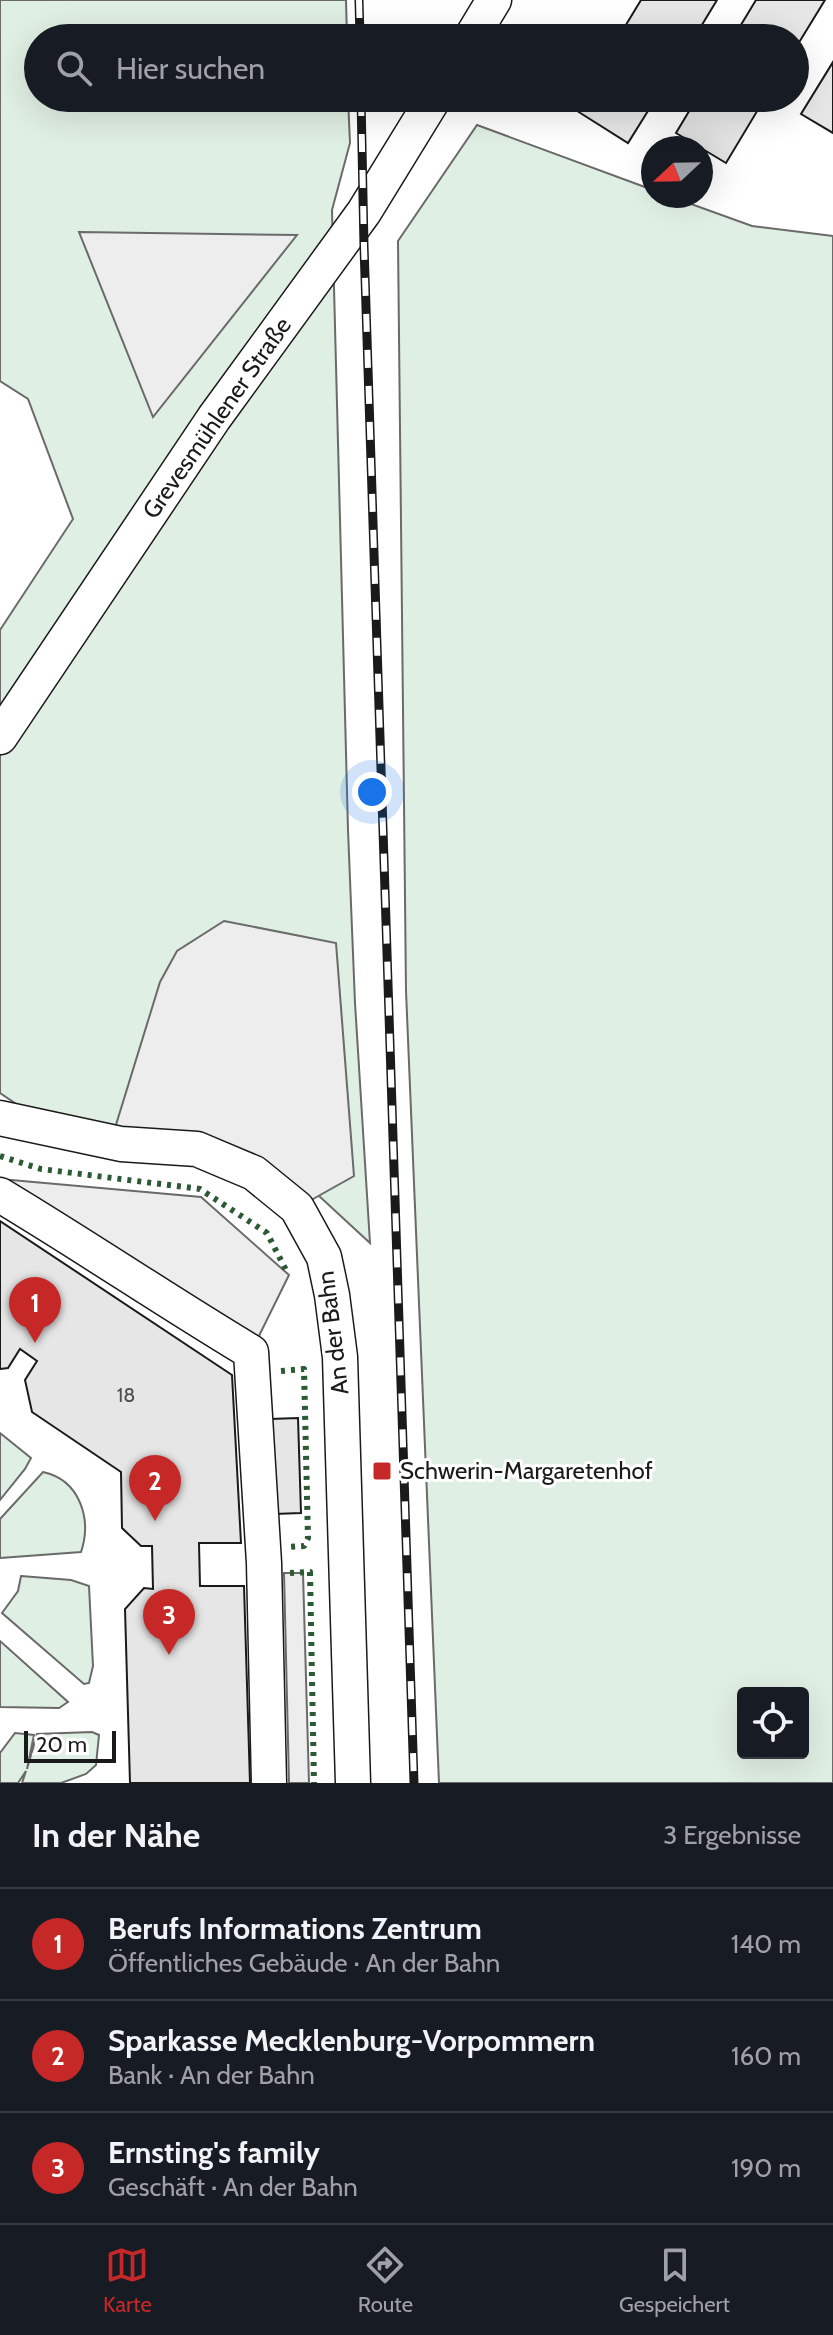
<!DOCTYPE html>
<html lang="de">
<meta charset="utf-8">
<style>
body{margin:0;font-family:Cabin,sans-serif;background:#242831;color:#f1f3f6}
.controls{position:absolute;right:24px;bottom:24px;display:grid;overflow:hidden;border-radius:8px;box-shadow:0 8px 32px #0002}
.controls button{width:72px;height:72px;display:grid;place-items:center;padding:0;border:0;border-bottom:2px solid #363941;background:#171b24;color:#f1f3f6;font:40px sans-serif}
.compass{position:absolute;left:641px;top:136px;width:72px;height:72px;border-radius:50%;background:#171b24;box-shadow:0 8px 32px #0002;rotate:248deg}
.scale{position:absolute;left:24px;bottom:20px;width:92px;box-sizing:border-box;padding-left:8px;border:4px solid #1a1a1a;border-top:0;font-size:22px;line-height:28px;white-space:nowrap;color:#1a1a1a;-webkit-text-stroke:6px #fff;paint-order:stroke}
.you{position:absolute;left:372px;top:792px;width:28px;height:28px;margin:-20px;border:6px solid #fff;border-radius:50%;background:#1a73e8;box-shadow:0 0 0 12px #1a73e833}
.badge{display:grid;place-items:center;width:52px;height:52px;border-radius:50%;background:#c62828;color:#fff;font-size:26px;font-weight:700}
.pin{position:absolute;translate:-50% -66px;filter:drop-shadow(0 2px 4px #0008)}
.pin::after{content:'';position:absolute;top:42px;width:28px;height:24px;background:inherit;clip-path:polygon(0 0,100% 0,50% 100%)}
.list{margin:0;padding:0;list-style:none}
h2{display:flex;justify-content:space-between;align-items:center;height:104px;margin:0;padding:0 32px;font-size:34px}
h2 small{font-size:26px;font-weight:400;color:#9ea1a6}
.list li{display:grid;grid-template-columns:52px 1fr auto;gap:24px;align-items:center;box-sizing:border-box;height:112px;padding:0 32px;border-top:2px solid #363941}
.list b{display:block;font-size:30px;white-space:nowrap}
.list p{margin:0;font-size:26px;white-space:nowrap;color:#9ea1a6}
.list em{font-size:26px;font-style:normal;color:#9ea1a6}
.icon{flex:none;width:44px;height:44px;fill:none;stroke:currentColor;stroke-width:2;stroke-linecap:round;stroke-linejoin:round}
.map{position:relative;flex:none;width:833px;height:1783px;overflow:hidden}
.search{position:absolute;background:#171b24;box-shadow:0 8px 32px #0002;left:24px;right:24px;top:24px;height:88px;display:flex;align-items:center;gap:20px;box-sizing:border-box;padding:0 28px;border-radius:44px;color:#9ea1a6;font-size:30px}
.sheet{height:440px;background:#171b24}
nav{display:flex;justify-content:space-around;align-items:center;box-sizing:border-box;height:112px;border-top:2px solid #363941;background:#171b24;font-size:22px;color:#9ea1a6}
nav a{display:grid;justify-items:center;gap:4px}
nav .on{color:#c62828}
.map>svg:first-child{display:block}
</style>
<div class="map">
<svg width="833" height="1783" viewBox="0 0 833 1783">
<rect width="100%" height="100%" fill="#fff"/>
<path fill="#e0efe3" stroke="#6a6a6a" stroke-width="2" fill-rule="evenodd" d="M0 0H346L347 38H38V98H348L350 143 332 210 348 830 355 1003 370 1243 318 1195 231 1141 115 1128 24 1109 0 1093V630L73 519 28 399 0 381Z
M477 125 653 190V196H669L752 226 833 236V1783H439L406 991 398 241ZM743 1693H803V1753H743Z
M0 1433 31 1458 25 1469 0 1500Z
M43 1472C80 1480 92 1519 81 1552L0 1558V1519Z
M21 1576 71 1580 89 1586 93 1666 89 1683 84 1684 2 1613 18 1591Z
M0 1641 68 1702 59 1708 0 1707Z
M92 1732 99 1735 96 1765 86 1774 61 1783H22L26 1771 18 1783H0V1753L15 1733 34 1735 27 1769 37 1734Z"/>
<path fill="#ededed" stroke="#6a6a6a" stroke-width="2" d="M79 232 297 235 153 417Z
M224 921 336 943 354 1176 297 1208 115 1128 160 982 177 951Z
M0 1179 201 1197 289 1275 251 1352Z
M284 1573H303L309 1783H289Z"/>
<path fill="#e6e6e6" stroke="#1a1a1a" stroke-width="2" d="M641 0H717L694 38H618Z
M756 0H825L795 49V38H733Z
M833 62V133L801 114Z
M580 98H656L628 143 574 109Z
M697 98H765L726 163 676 133Z
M0 1221 232 1375 241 1543H199L200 1586H244L250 1783H130L125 1609 144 1588 153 1589 152 1546H141L122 1528 121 1472 32 1412 25 1380 37 1361 20 1349 8 1368 0 1369Z
M298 1418 301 1513 274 1514 270 1419Z"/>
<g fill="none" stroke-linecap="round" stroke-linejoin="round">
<defs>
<path id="minor" d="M471 38 494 0
M0 737 214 418 364 212 434 98
M0 1118 121 1144 197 1149 254 1173 297 1208 324 1257 332 1295 340 1357 353 1783
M0 1195C85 1246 166 1301 251 1352L264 1563 269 1783"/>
</defs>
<use href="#minor" stroke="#1a1a1a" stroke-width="37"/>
<use href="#minor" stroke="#fff" stroke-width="34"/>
<defs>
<path id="rail" d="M359 0 360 38
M361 98 364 246 414 1783"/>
</defs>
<use href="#rail" stroke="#1a1a1a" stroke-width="9"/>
<use href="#rail" stroke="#fff" stroke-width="6" stroke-dasharray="18" stroke-linecap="butt"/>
<path stroke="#2b5a34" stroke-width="6" stroke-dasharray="4 6" stroke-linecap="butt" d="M0 1156 41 1169 200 1189 267 1233 288 1274
M281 1371 304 1369 308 1538 304 1546 289 1547
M290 1573 310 1572 314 1783"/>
</g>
<rect fill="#c62828" stroke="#fff" stroke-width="3" x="372" y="1461" width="20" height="20" rx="4"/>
<g text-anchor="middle" stroke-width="6" stroke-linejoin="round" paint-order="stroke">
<g font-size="20" fill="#4d4d4d">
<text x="126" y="1402">18</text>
</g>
<g font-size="24" fill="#1a1a1a" stroke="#fff">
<text transform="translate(217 418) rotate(-55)" y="8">Grevesmühlener Straße</text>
<text transform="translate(333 1333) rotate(-97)" y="8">An der Bahn</text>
</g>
<g font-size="24" fill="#1a1a1a" stroke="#fff" text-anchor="start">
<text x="400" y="1479">Schwerin-Margaretenhof</text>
</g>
</g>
</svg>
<div class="controls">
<button><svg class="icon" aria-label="locate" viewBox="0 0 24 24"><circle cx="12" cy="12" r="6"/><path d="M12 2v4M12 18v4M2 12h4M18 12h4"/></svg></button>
</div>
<svg class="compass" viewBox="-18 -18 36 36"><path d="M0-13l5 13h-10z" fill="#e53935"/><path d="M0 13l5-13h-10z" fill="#9ea1a6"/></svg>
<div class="scale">20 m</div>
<div class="you"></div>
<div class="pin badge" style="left:35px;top:1343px">1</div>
<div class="pin badge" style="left:155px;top:1521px">2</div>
<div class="pin badge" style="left:169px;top:1655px">3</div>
<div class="search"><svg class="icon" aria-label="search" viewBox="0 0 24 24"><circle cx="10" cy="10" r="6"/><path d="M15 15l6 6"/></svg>Hier suchen</div>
</div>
<section class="sheet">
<h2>In der Nähe<small>3 Ergebnisse</small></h2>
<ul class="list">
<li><span class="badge">1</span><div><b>Berufs Informations Zentrum</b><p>Öffentliches Gebäude · An der Bahn</p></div><em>140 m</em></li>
<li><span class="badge">2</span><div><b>Sparkasse Mecklenburg-Vorpommern</b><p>Bank · An der Bahn</p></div><em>160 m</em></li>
<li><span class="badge">3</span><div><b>Ernsting's family</b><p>Geschäft · An der Bahn</p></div><em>190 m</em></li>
</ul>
</section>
<nav>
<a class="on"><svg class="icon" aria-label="map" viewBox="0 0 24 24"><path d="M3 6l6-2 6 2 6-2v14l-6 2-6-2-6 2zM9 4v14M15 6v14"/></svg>Karte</a>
<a><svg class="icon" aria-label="directions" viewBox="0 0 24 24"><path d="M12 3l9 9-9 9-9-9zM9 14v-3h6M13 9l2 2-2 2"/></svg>Route</a>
<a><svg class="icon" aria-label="saved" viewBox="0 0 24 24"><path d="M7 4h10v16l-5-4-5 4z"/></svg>Gespeichert</a>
</nav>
